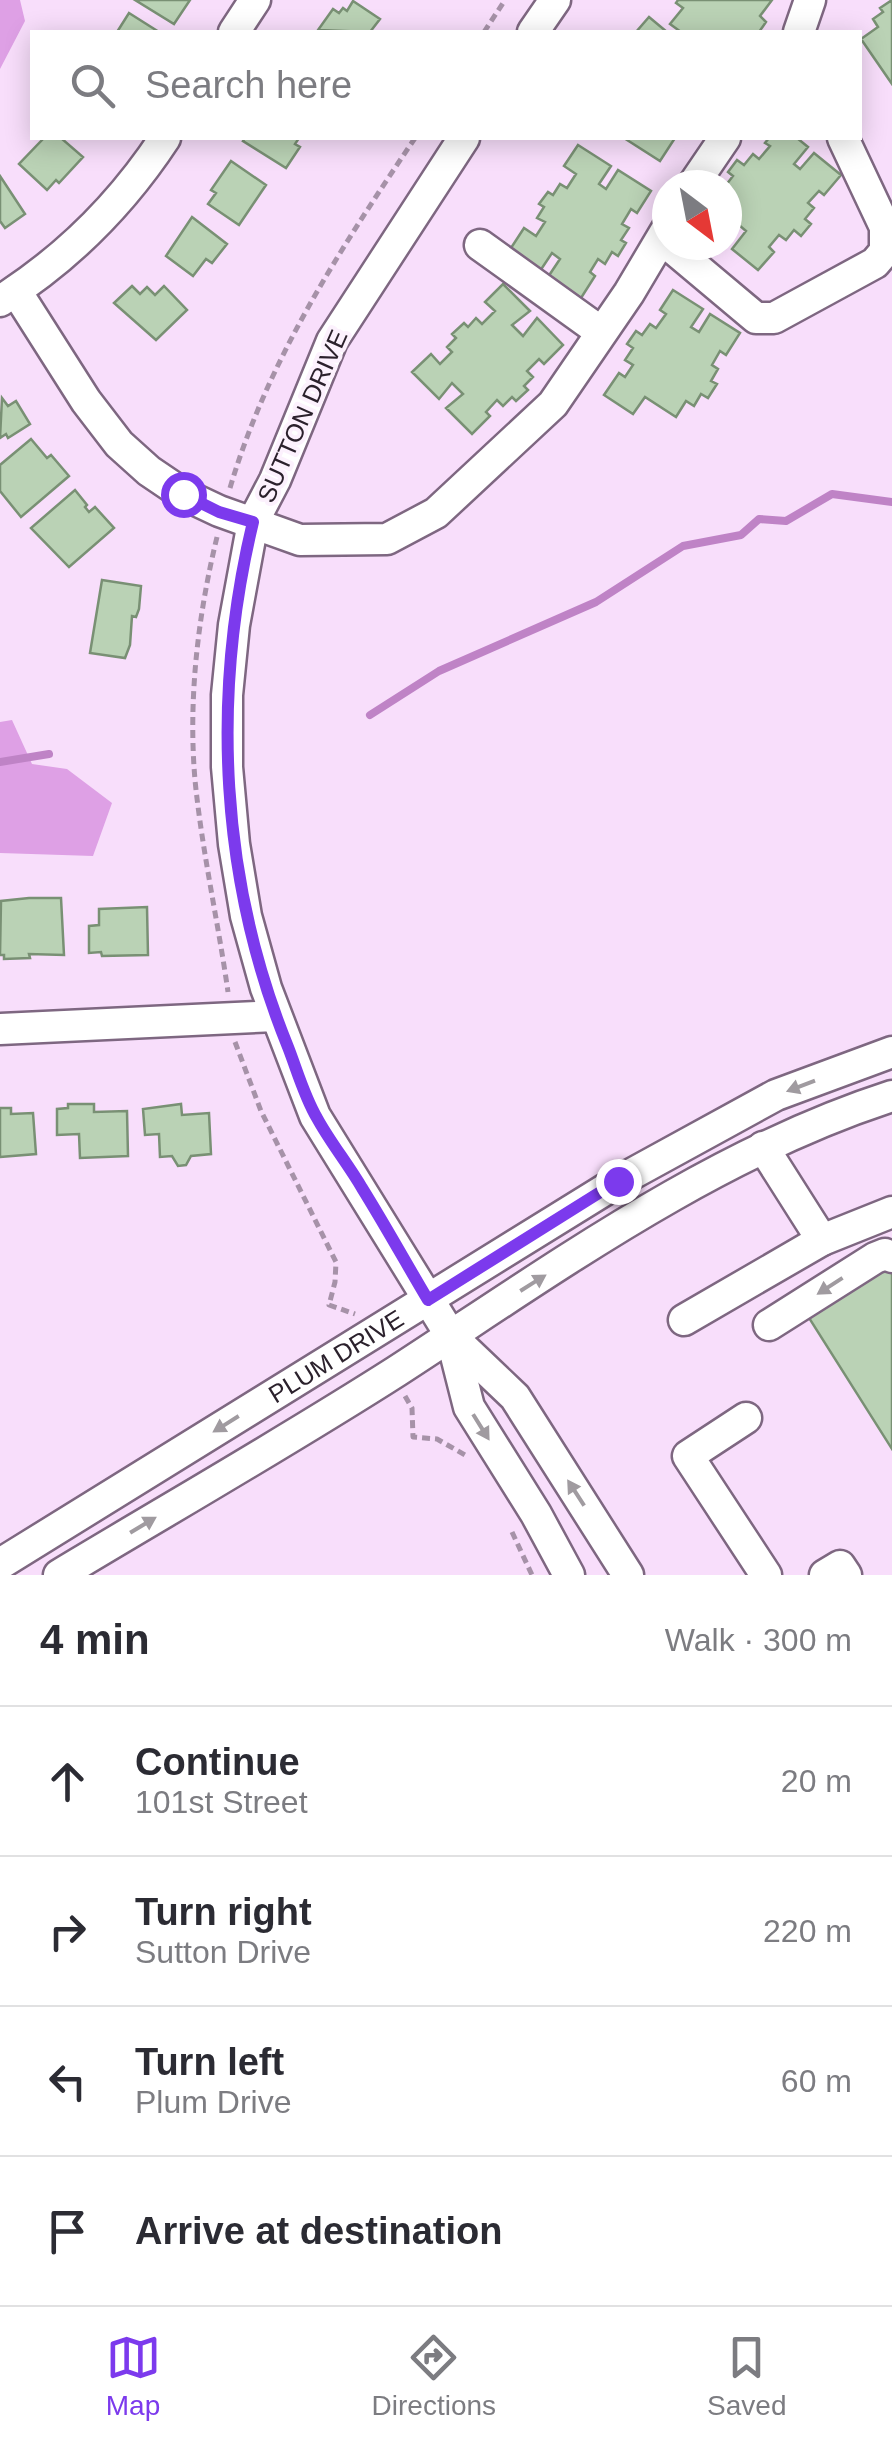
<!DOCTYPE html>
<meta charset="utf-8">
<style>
body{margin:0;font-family:Arial,sans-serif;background:#f2f2f3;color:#2b2b33}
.compass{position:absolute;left:652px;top:170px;width:90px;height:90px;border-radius:50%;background:#fff;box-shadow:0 5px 25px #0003;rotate:148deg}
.stop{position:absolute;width:30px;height:30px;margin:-22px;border:8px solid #7c3aed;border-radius:50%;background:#fff}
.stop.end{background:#7c3aed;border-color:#fff;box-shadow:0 2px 10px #0008}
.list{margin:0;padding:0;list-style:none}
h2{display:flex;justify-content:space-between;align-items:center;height:130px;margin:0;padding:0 40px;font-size:42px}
h2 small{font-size:32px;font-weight:400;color:#7c7c81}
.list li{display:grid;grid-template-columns:65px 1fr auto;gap:30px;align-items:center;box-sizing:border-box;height:150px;padding:0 40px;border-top:2px solid #e1e1e2}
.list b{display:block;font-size:38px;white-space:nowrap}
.list p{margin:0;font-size:32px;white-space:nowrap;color:#7c7c81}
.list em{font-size:32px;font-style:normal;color:#7c7c81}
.icon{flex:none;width:55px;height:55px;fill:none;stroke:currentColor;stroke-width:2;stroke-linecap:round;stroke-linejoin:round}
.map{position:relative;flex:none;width:892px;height:1575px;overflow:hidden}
.search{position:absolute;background:#fff;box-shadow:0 5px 25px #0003;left:30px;right:30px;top:30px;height:110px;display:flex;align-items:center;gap:25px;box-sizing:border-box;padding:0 35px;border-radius:0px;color:#7c7c81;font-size:38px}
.sheet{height:730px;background:#fff}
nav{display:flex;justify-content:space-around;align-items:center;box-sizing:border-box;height:140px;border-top:2px solid #e1e1e2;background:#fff;font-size:28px;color:#7c7c81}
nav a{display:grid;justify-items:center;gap:5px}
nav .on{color:#7c3aed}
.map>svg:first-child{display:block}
</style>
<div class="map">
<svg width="892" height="1575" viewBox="0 0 892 1575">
<rect width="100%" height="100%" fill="#f8defb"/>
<path fill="#dea0e5" d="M0 0H20L25 21 0 69Z
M12 720 32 764 67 769 112 803 93 856 0 853V722Z"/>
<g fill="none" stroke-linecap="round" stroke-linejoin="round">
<path stroke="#bf83c6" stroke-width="8" d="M370 715 439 671 596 602 683 546 741 535 759 519 786 521 832 494 892 502
M0 762 49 754"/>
</g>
<path fill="#bad2b5" stroke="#799074" stroke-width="2.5" d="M135 0H190L174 24Z
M678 0H772L760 16 766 22 759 32H681L670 24 683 8 676 3Z
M892 0V84L861 39 878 27 873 19 883 12 880 8Z
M353 1 380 19 370 32 318 30 333 9 339 13 343 8 347 11Z
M129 13 159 32H117Z
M649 17 667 32H636Z
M44 138H61L83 157 59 183 56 180 47 190 19 164Z
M245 138H299L295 144 300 147 286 168 243 141Z
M624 138H675L660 161Z
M769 138H797L808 147 794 164 800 169 814 153 841 175 824 195 819 191 808 203 814 208 805 219 811 224 801 236 794 230 786 240 779 235 769 247 774 252 758 270 732 249 746 231 739 225 727 239V196L731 192 726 185 733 176 728 172 737 160 744 165 753 154 759 159 770 146 765 143Z
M578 145 611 166 599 184 606 189 618 170 651 191 637 213 631 209 622 224 629 228 621 240 626 243 618 256 612 252 605 264 598 259 590 272 595 276 581 298 548 277 560 259 552 253 540 271 509 251 524 228 536 236 545 222 537 218 544 207 539 204 548 192 553 195 560 184 567 188 576 174 564 166Z
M231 161 266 185 239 225 208 204 216 193 211 190Z
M0 176 25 214 5 228 0 221Z
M192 217 227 244 212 263 206 259 193 276 166 256Z
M503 284 530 311 512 325 523 336 537 318 563 345 544 364 539 359 527 371 533 377 524 386 528 390 516 401 512 397 503 406 497 400 486 412 490 416 472 434 446 408 463 394 452 383 439 399 412 372 431 354 440 364 452 352 447 347 456 338 452 334 464 323 468 327 476 318 482 324 495 311 485 302Z
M132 286 140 294 147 287 155 295 164 286 187 310 156 340 114 303Z
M673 290 703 309 691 327 699 332 710 314 740 333 726 355 720 351 712 365 718 369 711 381 717 384 708 398 701 394 694 406 686 401 676 417 645 397 633 414 604 395 619 373 625 377 633 365 625 360 633 348 627 344 636 331 642 335 650 324 656 328 666 314 660 310Z
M2 398 8 406 16 401 30 424 8 438 6 434 0 438Z
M31 439 47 458 51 455 69 476 21 517 0 491V465Z
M75 490 87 505 85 507 89 512 95 507 114 528 69 567 31 528Z
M102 580 141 586 139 609 136 617 132 616 130 645 125 658 90 653Z
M29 898H61L64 955 29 954 30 958 4 959V955H0L1 901Z
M147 907 148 955 102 956 101 952 89 953V926L99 925V909Z
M68 1104H94V1112L127 1111 128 1156 80 1158 79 1134 57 1135V1109L68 1108Z
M181 1104 182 1115 209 1113 211 1154 191 1156 186 1165 178 1166 172 1156 160 1157 159 1134 145 1135 143 1109Z
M0 1108H11V1114L33 1113 36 1154 0 1157Z
M884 1260 892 1273V1449L804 1310Z"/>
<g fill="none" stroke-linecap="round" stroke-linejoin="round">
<defs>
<g id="minor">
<path d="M234 32 255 0"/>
<path d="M533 32 555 0"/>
<path d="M799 32 810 0"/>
<path d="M464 138 332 341 275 480 253 522 234 625 227 695V767L234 844 246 916 266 988 315 1116 451 1336 515 1397 628 1575"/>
<path d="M693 185 725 138"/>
<path d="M480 245 601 332"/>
<path d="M669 245 756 318H774L875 263 885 251V227L843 138"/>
<path d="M16 291 86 401 119 444 149 471 183 494 219 511 300 540 387 539 436 513 553 404 629 293 667 229"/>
<path d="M0 301C68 258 121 205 165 138"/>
<path d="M0 1029 275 1016"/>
<path d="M763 1147 822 1240 892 1212"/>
<path d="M684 1320 822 1240"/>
<path d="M769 1325 875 1258 885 1254 892 1257"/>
<path d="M451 1336 469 1407 536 1514 569 1575"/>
<path d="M746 1418 688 1456 766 1575"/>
<path id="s1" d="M0 1564 619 1181 776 1095 892 1052"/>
<path d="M59 1575C172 1507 286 1442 397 1371 554 1269 712 1154 892 1096"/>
<path d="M825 1575 840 1566 846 1575"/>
</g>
</defs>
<use href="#minor" stroke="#7e6781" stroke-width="35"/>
<path stroke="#a692a8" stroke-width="5" stroke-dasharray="8 5" stroke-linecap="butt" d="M484 32 505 0
M230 488C268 359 341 248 415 138
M217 537C198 615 188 699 195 780 202 851 218 921 228 992
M235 1042 261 1111 336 1262 335 1282 329 1305 355 1314
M405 1396 412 1408 413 1437 437 1439 465 1455
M512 1532 532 1575"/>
<use href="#minor" stroke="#fff" stroke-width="30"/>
</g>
<defs><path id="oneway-solid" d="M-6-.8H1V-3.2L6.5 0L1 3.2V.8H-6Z" transform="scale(2.5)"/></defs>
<g fill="#a09ba0">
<use href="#oneway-solid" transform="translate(801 1086) rotate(159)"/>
<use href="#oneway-solid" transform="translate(533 1283) rotate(-32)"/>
<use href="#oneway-solid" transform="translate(830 1286) rotate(147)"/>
<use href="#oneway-solid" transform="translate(226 1424) rotate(148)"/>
<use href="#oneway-solid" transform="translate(481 1427) rotate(58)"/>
<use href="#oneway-solid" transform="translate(576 1493) rotate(-123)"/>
<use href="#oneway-solid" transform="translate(143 1525) rotate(-31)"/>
</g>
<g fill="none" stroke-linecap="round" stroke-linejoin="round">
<path stroke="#7c3aed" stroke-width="12" d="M183 494 219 512 253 522C211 697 220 880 288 1047 297 1070 304 1096 317 1118 330 1142 348 1164 362 1188 385 1225 406 1263 428 1300L618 1181"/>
</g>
<g text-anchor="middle" stroke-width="8" stroke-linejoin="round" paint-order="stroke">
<g font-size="25" fill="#2b212c" stroke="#fcf1fd">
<text transform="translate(302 416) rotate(-66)" y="9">SUTTON DRIVE</text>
<text dy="9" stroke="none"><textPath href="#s1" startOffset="395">PLUM DRIVE</textPath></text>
</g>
</g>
</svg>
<svg class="compass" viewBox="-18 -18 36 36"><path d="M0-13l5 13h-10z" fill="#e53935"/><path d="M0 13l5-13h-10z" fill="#7c7c81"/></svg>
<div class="stop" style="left:183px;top:494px"></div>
<div class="stop end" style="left:618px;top:1181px"></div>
<div class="search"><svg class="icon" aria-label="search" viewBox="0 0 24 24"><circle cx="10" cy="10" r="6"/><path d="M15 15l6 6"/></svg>Search here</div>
</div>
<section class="sheet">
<h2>4 min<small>Walk · 300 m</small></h2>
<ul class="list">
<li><svg class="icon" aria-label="ahead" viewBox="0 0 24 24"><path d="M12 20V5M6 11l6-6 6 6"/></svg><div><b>Continue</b><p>101st Street</p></div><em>20 m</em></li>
<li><svg class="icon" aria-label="right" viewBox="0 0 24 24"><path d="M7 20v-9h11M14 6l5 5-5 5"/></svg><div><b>Turn right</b><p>Sutton Drive</p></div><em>220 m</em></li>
<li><svg class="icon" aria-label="left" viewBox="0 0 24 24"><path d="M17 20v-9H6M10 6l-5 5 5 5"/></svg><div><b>Turn left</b><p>Plum Drive</p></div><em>60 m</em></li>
<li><svg class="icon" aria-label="arrive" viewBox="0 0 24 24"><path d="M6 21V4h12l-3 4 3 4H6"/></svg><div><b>Arrive at destination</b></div></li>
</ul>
</section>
<nav>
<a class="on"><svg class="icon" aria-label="map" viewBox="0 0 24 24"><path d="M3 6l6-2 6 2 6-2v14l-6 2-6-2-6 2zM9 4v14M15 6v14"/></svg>Map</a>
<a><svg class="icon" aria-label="directions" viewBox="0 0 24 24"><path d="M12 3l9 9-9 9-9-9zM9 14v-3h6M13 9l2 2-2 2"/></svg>Directions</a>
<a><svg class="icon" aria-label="saved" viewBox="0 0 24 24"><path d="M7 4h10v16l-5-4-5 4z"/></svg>Saved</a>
</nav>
